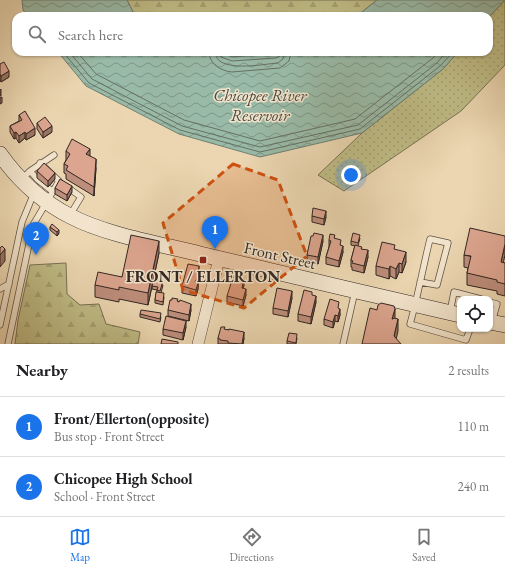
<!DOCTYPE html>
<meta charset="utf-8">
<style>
body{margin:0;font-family:"EB Garamond",serif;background:#f2f2f2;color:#202124}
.controls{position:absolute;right:12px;bottom:12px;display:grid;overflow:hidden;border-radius:8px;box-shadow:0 1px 3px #0004}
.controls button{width:36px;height:36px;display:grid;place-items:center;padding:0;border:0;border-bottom:1px solid #e0e0e0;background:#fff;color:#202124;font:20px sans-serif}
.you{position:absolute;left:351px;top:175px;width:14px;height:14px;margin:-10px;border:3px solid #fff;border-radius:50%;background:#1a73e8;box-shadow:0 0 0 6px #1a73e833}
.badge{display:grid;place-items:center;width:26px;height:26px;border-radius:50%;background:#1a73e8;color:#fff;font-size:13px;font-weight:700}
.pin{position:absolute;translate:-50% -33px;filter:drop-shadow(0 1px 2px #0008)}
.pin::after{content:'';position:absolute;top:21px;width:14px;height:12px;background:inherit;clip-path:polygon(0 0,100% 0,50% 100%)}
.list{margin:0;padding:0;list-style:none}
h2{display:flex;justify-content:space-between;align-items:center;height:52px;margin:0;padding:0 16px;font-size:17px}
h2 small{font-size:13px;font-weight:400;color:#757577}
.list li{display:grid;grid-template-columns:26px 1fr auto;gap:12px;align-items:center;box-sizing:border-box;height:60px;padding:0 16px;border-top:1px solid #e0e0e0}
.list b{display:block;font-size:15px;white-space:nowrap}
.list p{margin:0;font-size:13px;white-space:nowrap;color:#757577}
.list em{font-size:13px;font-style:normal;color:#757577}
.icon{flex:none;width:22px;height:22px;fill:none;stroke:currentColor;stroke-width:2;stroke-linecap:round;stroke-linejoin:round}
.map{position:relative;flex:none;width:505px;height:344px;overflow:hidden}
.search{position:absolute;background:#fff;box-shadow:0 1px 3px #0004;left:12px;right:12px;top:12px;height:44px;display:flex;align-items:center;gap:10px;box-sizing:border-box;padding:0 14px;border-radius:12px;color:#757577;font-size:15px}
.sheet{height:172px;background:#fff}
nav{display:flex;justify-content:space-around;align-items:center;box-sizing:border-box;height:56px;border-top:1px solid #e0e0e0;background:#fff;font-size:11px;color:#757577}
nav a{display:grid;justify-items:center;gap:2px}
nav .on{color:#1a73e8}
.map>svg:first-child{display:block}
</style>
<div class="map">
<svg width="505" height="344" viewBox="0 0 505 344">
<defs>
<pattern id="grass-dots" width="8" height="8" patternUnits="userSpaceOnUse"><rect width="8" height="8" fill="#bfbc86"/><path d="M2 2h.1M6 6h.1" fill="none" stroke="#a5a173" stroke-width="1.8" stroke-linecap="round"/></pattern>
<pattern id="forest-firs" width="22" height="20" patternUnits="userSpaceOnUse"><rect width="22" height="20" fill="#bfbc86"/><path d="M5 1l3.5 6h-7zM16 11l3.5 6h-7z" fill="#a5a173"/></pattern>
<pattern id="water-waves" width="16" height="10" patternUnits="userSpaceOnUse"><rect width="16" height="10" fill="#99baa7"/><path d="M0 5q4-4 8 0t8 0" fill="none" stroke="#7d9788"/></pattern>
</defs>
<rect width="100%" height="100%" fill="#ebd6b1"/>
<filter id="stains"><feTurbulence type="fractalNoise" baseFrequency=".005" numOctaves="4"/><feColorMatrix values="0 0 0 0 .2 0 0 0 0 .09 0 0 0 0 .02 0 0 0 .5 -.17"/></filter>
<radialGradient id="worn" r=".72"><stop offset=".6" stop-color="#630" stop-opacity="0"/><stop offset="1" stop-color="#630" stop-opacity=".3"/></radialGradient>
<path fill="url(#grass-dots)" stroke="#787154" d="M505 0V65L461 111 344 191 318 175 362 133 443 69 458 52H489V17Z"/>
<path fill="url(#forest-firs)" stroke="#787154" d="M127 0H377L357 16H142L133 12Z
M220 52H301L232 57Z
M66 263 67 294 80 305 99 304 106 324 140 332 138 344H15L18 320 30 265Z"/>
<path fill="url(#water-waves)" stroke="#707f72" d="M22 0H127L133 12 142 16H28L23 10Z
M377 0H505L489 17V16H357Z
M58 52H220L232 57 301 52H458L443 69 362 133 260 157 179 134 86 86Z"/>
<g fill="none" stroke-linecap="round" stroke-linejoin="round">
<path stroke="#667064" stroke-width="1" d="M63 52 89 83 180 130 260 152 360 129 440 66 453 52
M69 52 92 79 182 126 260 147 358 125 437 63 446 52
M77 52 96 74 184 120 260 141 355 119 433 58 438 52
M209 52C209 64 221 71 232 72L280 68 289 61 291 52
M215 52C216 74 263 64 278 63L283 59 285 52
M220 52 221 57 232 61 276 58 280 56V52"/>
<defs>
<path id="lane" d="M30 171 37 179 52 191
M22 179 30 171 54 155
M67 187 81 197 70 215
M420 282 437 285 448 243 430 239C423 267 418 296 410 324L466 340 470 329
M0 289 9 284
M490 302 497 304 492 322
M450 312 454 292 481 299
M0 325 22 222 34 193
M8 344 33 225 59 181 40 163
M343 344 355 291"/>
<path id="street" d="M198 344 219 259"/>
<path id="secondary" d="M0 154C19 181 41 201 70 216 106 235 160 244 200 254 287 275 373 295 460 315
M490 322 505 325"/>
</defs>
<use href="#lane" stroke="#605246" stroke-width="7"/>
<use href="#street" stroke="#605246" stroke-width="12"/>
<use href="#secondary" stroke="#322622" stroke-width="16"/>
<use href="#lane" stroke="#f2e4cc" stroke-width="5.5"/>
<use href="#street" stroke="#f2e4cc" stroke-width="11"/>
<use href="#secondary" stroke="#f2e4cc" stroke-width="15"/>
</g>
<path fill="#bd8e7b" stroke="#322622" d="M0 64 9 77 1 82 0 80Z
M19 115 35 135 26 140 25 138 19 143 16 138 14 139 10 132V126L19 121Z
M37 123 52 132 43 138 37 129Z
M66 151 90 156 96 168 94 196 66 179V174L64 173V164L66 160Z
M37 171 55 179 48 187 37 178Z
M55 188 72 192 67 201 55 194Z
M312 216 326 217 324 225 312 222Z
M50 227 59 233 57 236 50 230Z
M313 236 323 241 318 264 307 261V255Z
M335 238 341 246 343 252 339 267 326 264V257L329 247V240Z
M360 238 358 246 362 249 368 257 364 273 352 270V267H351V260L355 246 351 245V241Z
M395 249 406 262 402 273 399 272 396 279 390 276 389 279 376 275V266Z
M159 253 148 305 119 299V302L95 297V285L122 277Z
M464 255 505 263V296L497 294V291L467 285V273L468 268 464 267Z
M199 273 198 283V289L196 296 182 293V286Z
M163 285 161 293 164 297 163 305 155 303V300L157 290 152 289V286Z
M244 285 243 288 246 295 243 306 227 302V296Z
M312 295 316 302 311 324 298 321V314Z
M292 298 288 317 273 314V308Z
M178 301 191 310 189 321 168 316V310Z
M339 309 340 315 338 322 335 321 333 328 324 325V319Z
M140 314 161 317 160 322 140 317Z
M186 327 183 340 163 335V329Z
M225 330H229L244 338 243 344H218V338Z
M297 338 296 344H287V341Z"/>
<path fill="#9a7464" stroke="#322622" d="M9 71V77L1 82V76Z
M1 89V96H0V90Z
M2 97V103L0 104V98Z
M52 126V132L43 138V132Z
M35 128V135L26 140V134Z
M16 132V138L14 139V133Z
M25 132V138L19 143V136Z
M90 149V158L86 154Z
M96 159V168L94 196V187Z
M55 173V179L48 187V181Z
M72 186V192L67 201V195Z
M326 211V217L324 225V219Z
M59 230V233L57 236V232Z
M323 235V241L318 264V257Z
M159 241V253L148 305V293Z
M505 244V255L501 274V262Z
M343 246V252L339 267V261Z
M5 249V261L0 267V255Z
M368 250V257L364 273V266Z
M406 252V262L402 273V264Z
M399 263V272L396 279V269Z
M199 266 198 289 196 296V290Z
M390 266V276L389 279V269Z
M244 279V285L242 294V288Z
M246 289V295L243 306V300Z
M292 291V298L288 317V311Z
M316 296V302L311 324V317Z
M191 304V310L189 321V315Z
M340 309V315L338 322V316Z
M395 309V321L392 319Z
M335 315V321L333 328V322Z
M398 319V331L395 344 394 336Z
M186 321V327L183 340V333Z
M244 332V338L243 344H242Z"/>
<path fill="#dca58f" stroke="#322622" d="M4 62 9 71 1 76 0 74V64Z
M25 111 35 128 26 134 25 132 19 136 16 132 14 133 10 126 22 120 19 115Z
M45 117 52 126 43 132 37 123Z
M72 139 90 149 86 154 96 159 94 187 66 170 68 166 64 164 70 154 66 151Z
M44 163 55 173 48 181 37 171Z
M60 179 72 186 67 195 55 188Z
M313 208 326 211 324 219 312 216Z
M52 224 59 230 57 232 50 227Z
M470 228 505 236V244L501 262 505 263V284L497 282V280L467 273 471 256 464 255Z
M314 233 323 235 318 257 307 255 311 236H313Z
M353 233 360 235 358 243 351 241Z
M330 234 335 235 334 238 341 240 340 245 343 246 339 261 326 257 331 241 329 240Z
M131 235 159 241 148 293 119 287V290L95 285 98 272 122 277Z
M382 242 395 245 394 249 406 252 402 264 399 263 396 269 390 266 389 269 376 266Z
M355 245 362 247 361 249 368 250 364 266 352 263 353 261 351 260Z
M2 246 5 249 0 255V247V248Z
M188 264 199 266 197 281 196 280 195 282 198 283 196 290 182 286Z
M233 277 237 278V277L244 279 242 288 246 289 243 300 227 296Z
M154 279 163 281 160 291 157 290 158 287 152 286Z
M277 288 292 291 288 311 273 308Z
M304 290 312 292V295L316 296 311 317 298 314Z
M156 292 164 293 163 302 155 300Z
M172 298 178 299 177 301 179 302 180 300 191 304 189 315 168 310 170 300H172Z
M330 299 339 302 338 308 340 309 338 316 335 315 333 322 324 319Z
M381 303 394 306 395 309 392 319H393L394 318 398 319 394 336 401 344H362L370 308 377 310 378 305Z
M141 310 161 313 160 319 140 314Z
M166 316 186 321 183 333 163 329Z
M221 327H225L224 329 229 330V329L244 332 242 344 228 343V341L220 340V339L218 338Z
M289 333 297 334 296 343 287 341Z
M162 339 178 342V344H161Z"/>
<path fill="#cd510f" fill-opacity="0.2" stroke="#cd510f" stroke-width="3" stroke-dasharray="8 5" stroke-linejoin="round" d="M233 164 278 180 307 256 244 308 183 290 163 223Z"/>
<rect fill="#8f2418" stroke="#f2e4cc" stroke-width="1.5" x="199" y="256" width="8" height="8" rx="2"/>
<g text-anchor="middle" stroke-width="3" stroke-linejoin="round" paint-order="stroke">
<g font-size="16" fill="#322622" stroke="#f2e4cc">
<text transform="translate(280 255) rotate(13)" y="6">Front Street</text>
</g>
<g font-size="16" font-weight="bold" fill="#322622" stroke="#f2e4cc">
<text x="203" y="282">FRONT / ELLERTON</text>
</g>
<g font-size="17" font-style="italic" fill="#4c4b43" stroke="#f2e4cc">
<text x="260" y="101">Chicopee River<tspan x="260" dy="20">Reservoir</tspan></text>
</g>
</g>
<rect width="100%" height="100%" filter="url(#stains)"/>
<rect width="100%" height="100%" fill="url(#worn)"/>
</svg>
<div class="controls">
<button><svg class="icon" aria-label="locate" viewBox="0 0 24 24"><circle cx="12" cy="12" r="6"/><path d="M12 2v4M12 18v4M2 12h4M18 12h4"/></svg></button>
</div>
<div class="you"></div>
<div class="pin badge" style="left:215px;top:249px">1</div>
<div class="pin badge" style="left:36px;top:255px">2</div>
<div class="search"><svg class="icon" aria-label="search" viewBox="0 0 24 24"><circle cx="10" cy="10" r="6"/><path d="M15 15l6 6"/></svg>Search here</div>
</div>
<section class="sheet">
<h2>Nearby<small>2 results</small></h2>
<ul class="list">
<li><span class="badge">1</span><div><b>Front/Ellerton(opposite)</b><p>Bus stop · Front Street</p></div><em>110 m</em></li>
<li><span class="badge">2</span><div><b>Chicopee High School</b><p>School · Front Street</p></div><em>240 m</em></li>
</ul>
</section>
<nav>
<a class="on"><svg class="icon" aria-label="map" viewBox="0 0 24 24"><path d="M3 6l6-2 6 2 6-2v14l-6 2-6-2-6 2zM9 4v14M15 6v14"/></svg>Map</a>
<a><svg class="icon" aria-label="directions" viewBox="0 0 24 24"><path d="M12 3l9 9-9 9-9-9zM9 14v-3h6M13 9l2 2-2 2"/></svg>Directions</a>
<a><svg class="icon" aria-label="saved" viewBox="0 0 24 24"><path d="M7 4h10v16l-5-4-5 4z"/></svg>Saved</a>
</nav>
